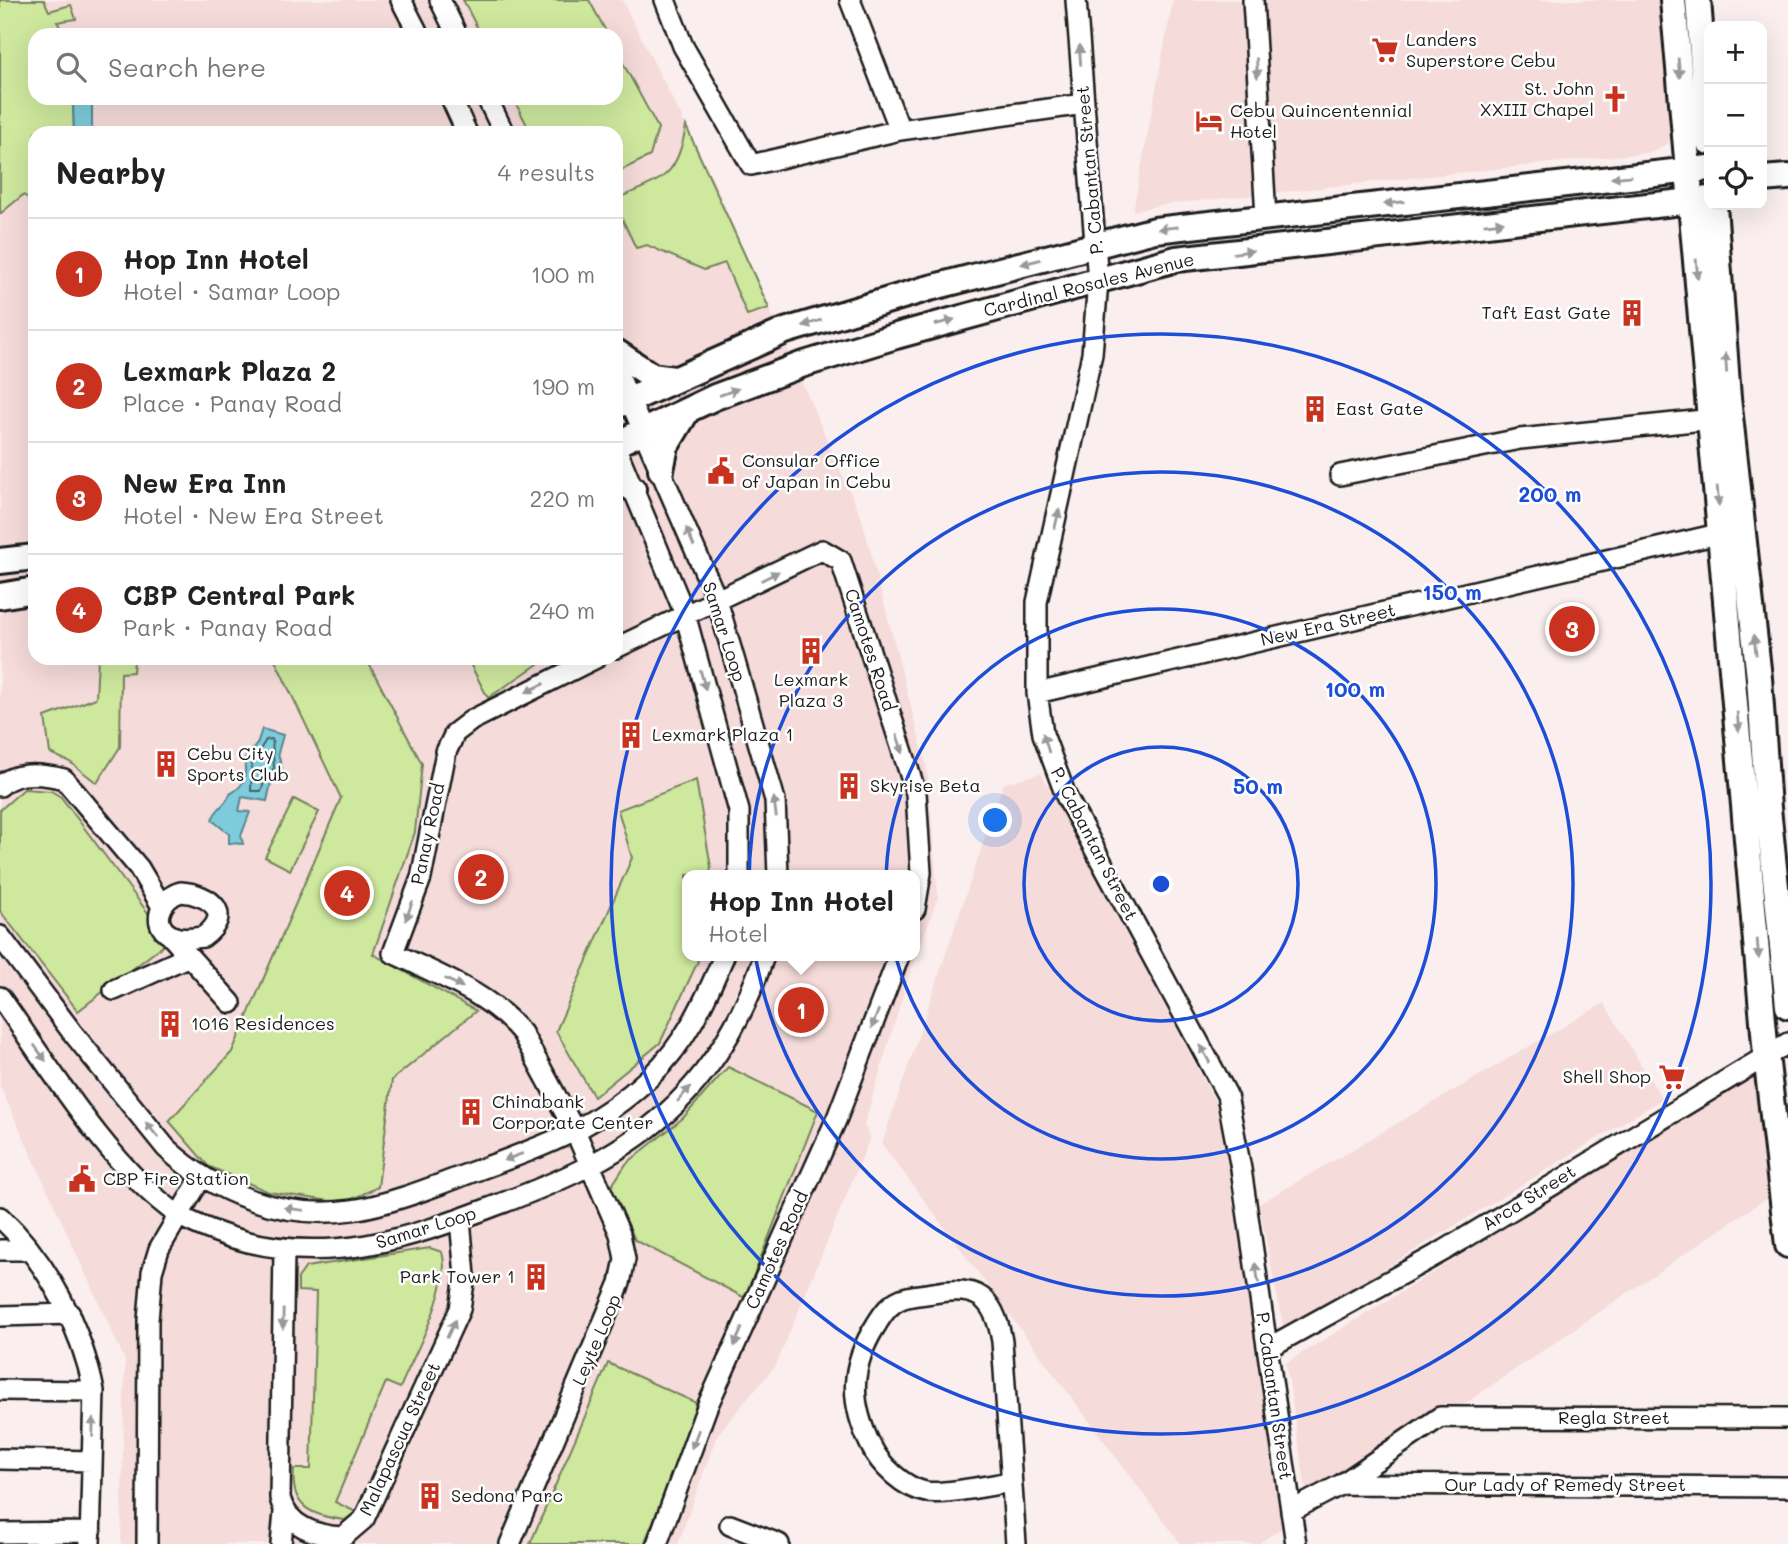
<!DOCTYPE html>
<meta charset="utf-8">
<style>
body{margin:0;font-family:Mali,sans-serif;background:#f6f6f6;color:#222}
.controls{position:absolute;right:21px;top:21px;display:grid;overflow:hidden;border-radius:14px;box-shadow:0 7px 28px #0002}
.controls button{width:63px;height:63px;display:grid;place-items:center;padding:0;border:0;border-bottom:2px solid #e0e0e0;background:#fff;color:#222;font:35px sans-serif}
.you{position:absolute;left:996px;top:821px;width:24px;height:24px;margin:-18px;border:5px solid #fff;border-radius:50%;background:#1a73e8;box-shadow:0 0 0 10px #1a73e833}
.badge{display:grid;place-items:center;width:46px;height:46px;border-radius:50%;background:#c8321e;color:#fff;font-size:23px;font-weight:700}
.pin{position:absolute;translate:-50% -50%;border:4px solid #fff;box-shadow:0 2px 7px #0006}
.popup{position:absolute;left:682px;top:870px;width:238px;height:91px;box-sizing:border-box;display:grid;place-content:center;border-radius:14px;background:#fff;filter:drop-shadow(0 2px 5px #0005);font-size:23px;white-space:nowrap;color:#767676}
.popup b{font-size:26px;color:#222}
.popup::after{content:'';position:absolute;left:50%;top:100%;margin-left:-14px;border:14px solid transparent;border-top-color:#fff}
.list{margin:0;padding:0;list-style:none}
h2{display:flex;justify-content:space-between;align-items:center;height:91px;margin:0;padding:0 28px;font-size:30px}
h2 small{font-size:23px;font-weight:400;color:#767676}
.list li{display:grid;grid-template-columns:46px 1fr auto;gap:21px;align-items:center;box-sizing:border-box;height:112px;padding:0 28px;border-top:2px solid #e0e0e0}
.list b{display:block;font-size:26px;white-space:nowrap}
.list p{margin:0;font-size:23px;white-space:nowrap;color:#767676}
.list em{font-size:23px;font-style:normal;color:#767676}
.icon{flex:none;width:38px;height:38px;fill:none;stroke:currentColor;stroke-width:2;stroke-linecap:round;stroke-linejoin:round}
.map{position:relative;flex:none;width:1788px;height:1544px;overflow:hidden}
.search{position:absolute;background:#fff;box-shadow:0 7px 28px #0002;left:28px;top:28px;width:595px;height:77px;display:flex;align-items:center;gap:18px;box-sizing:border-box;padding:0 24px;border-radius:21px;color:#767676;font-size:26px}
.panel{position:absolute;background:#fff;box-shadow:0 7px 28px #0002;left:28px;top:126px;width:595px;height:539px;border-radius:21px}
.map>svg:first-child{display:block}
</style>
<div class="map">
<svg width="1788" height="1544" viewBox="0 0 1788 1544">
<rect width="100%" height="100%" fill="#faefee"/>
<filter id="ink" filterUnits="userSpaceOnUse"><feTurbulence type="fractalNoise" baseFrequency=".0143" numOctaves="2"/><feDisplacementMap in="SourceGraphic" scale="14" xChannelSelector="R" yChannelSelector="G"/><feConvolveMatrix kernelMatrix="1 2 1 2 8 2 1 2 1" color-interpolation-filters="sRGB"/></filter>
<g filter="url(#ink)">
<path fill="#f5dbda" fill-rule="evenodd" d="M0 0H622L710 173 769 308 862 519 927 768 938 897 905 988 864 1125 870 1138 776 1365 717 1435 678 1544H121L125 1360 0 1086ZM35 35H616V98H35ZM35 133H616V658H35ZM687 875H915V956H687Z
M1173 0H1662L1674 131 1667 144 1653 152 1161 205 1133 211Z
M1041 773 1218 1107 1285 1526 1258 1544H1181L882 1144 1003 784Z
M1604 1003 1662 1099 1284 1330 1259 1204Z
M1757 1073 1774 1193 1309 1510 1286 1363Z"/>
<path fill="#cee89e" stroke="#75825d" stroke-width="2" d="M0 0H44L49 11 71 5 76 19 57 22 61 28 47 35H35V98H92V104H73L74 133H35V202L23 195 0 214Z
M463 0H589L608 35H481Z
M616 50 658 128 650 156 616 173V133H531L513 98H616Z
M686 126 769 308 747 315 725 263 704 270 647 245 636 248 616 206V199C662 179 677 179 686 126Z
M98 658H134L133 672 121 673 120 747 97 783 70 762 50 753 45 717 96 698Z
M274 658H366L422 764 415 832 373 954 476 1011 392 1080 378 1187 344 1203 269 1192 208 1166 169 1121 232 1052 341 798Z
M467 658H547L488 698Z
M696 780 711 867 710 875H687V956H698V961L660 1043 594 1097 556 1031 632 858 618 810Z
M24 789 51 791 61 797 169 941 78 1011 0 911V810Z
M294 799 319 812 290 870 265 857Z
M728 1067 818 1111 745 1298 635 1240 611 1187 626 1164 683 1118Z
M430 1248 442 1252C453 1286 414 1354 400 1388L386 1382 335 1502 356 1512 345 1520C310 1516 290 1506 294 1469H311L316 1292 298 1291V1278L306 1267Z
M608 1363 701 1405 644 1544H530Z"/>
<path fill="#7eccdb" stroke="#57868f" stroke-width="2" d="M73 104H92V133H74Z
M262 729 283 735 278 753 282 769 271 783 267 801 242 797 239 811 250 812 241 836 243 844 229 843V834L212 820C215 809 226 805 230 794 245 786 247 776 244 760L257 744Z"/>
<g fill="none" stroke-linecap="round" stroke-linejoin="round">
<path stroke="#436268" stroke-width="2" d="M272 739 274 768 265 780 261 791H251L252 762 266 740Z"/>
<defs>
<path id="minor" d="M401 0 419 35
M440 0 457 35
M665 0 683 46 751 165 900 130 1084 104
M850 0 900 130
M1076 0 1098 281 1092 354 1037 602V693L1043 734 1066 796 1227 1095 1241 1169 1296 1544
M1253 0 1266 217
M451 98 467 133
M487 98 504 133
M616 369 717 600 775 800 778 875
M616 448 685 614 739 811V875
M1340 475 1520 439 1723 418
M616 648 822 550 841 561 916 793 921 873 915 909
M1037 693 1731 531
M0 786C16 770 44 774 64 779L139 868 161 905
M181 892C210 894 235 914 203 937 194 938 183 940 175 937 148 928 160 897 181 892Z
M169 934 231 1003
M0 936 72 1032 166 1148C215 1194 284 1220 352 1210 395 1203 437 1185 478 1170 547 1145 596 1128 650 1077 686 1043 705 1001 724 956
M114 990 187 957
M0 997C46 1062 112 1170 177 1214 192 1224 213 1231 230 1237 326 1267 408 1239 497 1205 562 1181 625 1154 676 1104 717 1063 746 1011 764 956
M0 1217C48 1262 81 1327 94 1391L90 1544
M0 1250H29
M284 1251 280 1498C287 1526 316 1536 343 1537L364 1519 460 1309 465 1276 460 1219
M0 1316 70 1314
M1268 1348 1445 1250 1788 1043
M0 1390 94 1391
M0 1459 92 1461
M1011 1482C991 1485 944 1495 926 1492 904 1488 880 1465 871 1446 849 1402 850 1366 876 1325 882 1315 889 1304 901 1299 910 1295 923 1295 933 1293 977 1285 994 1296 1002 1341L1016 1544
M1342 1484 1788 1487
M1291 1511 1342 1484 1440 1417 1788 1418
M730 1525 779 1544
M0 1533 91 1532
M147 1544 148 1320 152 1272 159 1249 202 1176
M281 1544 284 1512
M510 1544 620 1283 625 1259 620 1234 576 1133 522 1033C489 993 438 975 393 953L421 878 446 752 455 733 472 720 596 658
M657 1544 707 1407 837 1118 899 956"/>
<path id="major" d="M1673 0 1766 1055 1788 1245
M1698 0 1709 142
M1762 179 1788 177
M1714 205 1728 398 1759 678 1768 808 1788 1006
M616 352 652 376 674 379
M616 406 785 331 926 289 1155 230 1709 168
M616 444 715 397 801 365 896 336 1176 259 1709 199
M661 470 666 446 687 411
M616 478 633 489
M0 561 35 557
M0 596 35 590"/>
</defs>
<use href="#minor" stroke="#1c1c1c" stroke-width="24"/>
<use href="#major" stroke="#1c1c1c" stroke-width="30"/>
<use href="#minor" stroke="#fff" stroke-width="19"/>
<use href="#major" stroke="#fff" stroke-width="24"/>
</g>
<defs><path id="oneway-solid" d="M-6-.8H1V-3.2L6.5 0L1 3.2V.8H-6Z" transform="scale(1.75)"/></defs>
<g fill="#999">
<use href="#oneway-solid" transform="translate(1080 55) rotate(-94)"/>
<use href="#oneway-solid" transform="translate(1257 68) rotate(87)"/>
<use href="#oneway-solid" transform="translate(1679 68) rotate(85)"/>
<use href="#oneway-solid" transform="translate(1621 177) rotate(174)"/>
<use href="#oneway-solid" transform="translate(1394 203) rotate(173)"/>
<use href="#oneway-solid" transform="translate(1494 223) rotate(-6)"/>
<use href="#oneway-solid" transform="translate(1168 228) rotate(174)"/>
<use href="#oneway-solid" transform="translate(1243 252) rotate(-7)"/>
<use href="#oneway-solid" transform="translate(1031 262) rotate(166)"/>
<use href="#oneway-solid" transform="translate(1697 269) rotate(85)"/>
<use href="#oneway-solid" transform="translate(945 322) rotate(-15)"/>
<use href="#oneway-solid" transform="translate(812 323) rotate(163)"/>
<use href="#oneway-solid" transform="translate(1726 363) rotate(-94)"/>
<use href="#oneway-solid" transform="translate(729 392) rotate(-20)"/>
<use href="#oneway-solid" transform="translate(1718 496) rotate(85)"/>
<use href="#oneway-solid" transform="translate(1057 519) rotate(-77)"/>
<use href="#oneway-solid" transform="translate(690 537) rotate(-113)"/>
<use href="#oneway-solid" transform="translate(770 576) rotate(-27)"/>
<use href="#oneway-solid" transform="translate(1755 645) rotate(-97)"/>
<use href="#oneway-solid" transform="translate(703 680) rotate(75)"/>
<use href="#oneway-solid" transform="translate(535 688) rotate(154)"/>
<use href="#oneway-solid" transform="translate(1738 722) rotate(85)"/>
<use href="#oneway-solid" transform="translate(1046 743) rotate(-107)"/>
<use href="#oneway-solid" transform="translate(900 744) rotate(72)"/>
<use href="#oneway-solid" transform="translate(775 807) rotate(-97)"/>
<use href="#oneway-solid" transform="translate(409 911) rotate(110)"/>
<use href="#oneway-solid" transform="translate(1758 949) rotate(85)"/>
<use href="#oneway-solid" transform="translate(454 983) rotate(26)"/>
<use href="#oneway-solid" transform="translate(875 1019) rotate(111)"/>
<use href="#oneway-solid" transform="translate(40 1053) rotate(54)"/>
<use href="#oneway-solid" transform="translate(1205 1054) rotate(-118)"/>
<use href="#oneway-solid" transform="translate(684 1094) rotate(-49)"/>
<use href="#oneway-solid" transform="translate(152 1130) rotate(-129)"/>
<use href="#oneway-solid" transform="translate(513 1157) rotate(160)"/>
<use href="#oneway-solid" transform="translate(294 1209) rotate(-173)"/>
<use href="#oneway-solid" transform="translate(1257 1273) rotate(-99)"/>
<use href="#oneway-solid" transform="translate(283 1319) rotate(91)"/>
<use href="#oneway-solid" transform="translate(451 1329) rotate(-65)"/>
<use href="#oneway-solid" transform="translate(738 1337) rotate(114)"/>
<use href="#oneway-solid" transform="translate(93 1427) rotate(-88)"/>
<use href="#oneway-solid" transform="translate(695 1439) rotate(111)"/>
</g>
</g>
<g fill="none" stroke="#1d4ed8" stroke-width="3.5">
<circle cx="1161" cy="884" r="137"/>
<circle cx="1161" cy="884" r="275"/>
<circle cx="1161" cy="884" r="412"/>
<circle cx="1161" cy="884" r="550"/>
</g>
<defs>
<symbol id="supermarket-bare" viewBox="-9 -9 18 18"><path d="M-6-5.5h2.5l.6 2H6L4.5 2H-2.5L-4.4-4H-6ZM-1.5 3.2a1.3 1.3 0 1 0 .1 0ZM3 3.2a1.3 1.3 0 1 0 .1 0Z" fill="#c8321e" stroke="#fff" stroke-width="2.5" paint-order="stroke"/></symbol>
<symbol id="church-bare" viewBox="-9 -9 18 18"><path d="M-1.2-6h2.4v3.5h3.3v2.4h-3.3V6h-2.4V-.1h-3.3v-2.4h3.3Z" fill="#c8321e" stroke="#fff" stroke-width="2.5" paint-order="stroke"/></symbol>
<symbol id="hotel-bare" viewBox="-9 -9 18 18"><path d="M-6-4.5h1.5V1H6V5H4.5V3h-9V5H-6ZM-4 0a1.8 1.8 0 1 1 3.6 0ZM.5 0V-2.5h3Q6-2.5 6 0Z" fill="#c8321e" stroke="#fff" stroke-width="2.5" paint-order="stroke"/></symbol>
<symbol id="building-bare" viewBox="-9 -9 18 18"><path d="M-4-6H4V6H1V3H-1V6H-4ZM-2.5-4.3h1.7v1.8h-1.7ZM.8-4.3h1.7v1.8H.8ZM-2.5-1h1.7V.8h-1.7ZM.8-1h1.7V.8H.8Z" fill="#c8321e" stroke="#fff" stroke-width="2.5" paint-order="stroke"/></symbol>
<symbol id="civic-bare" viewBox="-9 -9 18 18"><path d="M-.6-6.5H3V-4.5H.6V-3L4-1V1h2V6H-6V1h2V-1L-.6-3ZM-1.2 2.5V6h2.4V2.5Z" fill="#c8321e" stroke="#fff" stroke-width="2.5" paint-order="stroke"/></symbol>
</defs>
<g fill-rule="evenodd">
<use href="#supermarket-bare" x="1366" y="31" width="38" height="38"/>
<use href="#church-bare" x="1596" y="80" width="38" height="38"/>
<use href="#hotel-bare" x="1190" y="102" width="38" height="38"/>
<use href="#building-bare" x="1613" y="294" width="38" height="38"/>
<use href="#building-bare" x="1296" y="390" width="38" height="38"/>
<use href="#civic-bare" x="702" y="452" width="38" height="38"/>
<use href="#building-bare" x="792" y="632" width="38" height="38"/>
<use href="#building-bare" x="612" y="716" width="38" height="38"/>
<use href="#building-bare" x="147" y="745" width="38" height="38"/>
<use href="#building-bare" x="830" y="767" width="38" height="38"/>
<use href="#building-bare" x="151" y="1005" width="38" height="38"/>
<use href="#supermarket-bare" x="1653" y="1058" width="38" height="38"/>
<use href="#building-bare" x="452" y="1093" width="38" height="38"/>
<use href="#civic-bare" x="63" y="1160" width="38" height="38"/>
<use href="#building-bare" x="517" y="1258" width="38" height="38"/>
<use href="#building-bare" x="411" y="1477" width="38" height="38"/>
</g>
<g text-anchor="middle" stroke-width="5" stroke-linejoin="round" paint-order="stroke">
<g font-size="18" fill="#1c1c1c" stroke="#fff" text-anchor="start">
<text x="1406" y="46">Landers<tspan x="1406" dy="21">Superstore Cebu</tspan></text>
<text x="1594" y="95" text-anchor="end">St. John<tspan x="1594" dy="21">XXIII Chapel</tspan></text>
<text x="1230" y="117">Cebu Quincentennial<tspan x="1230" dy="21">Hotel</tspan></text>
<text x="1611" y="319" text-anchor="end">Taft East Gate</text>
<text x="1336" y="415">East Gate</text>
<text x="742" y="467">Consular Office<tspan x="742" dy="21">of Japan in Cebu</tspan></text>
<text x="811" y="686" text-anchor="middle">Lexmark<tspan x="811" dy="21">Plaza 3</tspan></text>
<text x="652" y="741">Lexmark Plaza 1</text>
<text x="187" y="760">Cebu City<tspan x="187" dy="21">Sports Club</tspan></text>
<text x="870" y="792">Skyrise Beta</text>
<text x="191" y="1030">1016 Residences</text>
<text x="1651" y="1083" text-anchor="end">Shell Shop</text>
<text x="492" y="1108">Chinabank<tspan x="492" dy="21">Corporate Center</tspan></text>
<text x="103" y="1185">CBP Fire Station</text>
<text x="515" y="1283" text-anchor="end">Park Tower 1</text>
<text x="451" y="1502">Sedona Parc</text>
</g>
<g font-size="18" fill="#1c1c1c" stroke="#fff">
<text transform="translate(1090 170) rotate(-95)" y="6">P. Cabantan Street</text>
<text transform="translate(1089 285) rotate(-14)" y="6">Cardinal Rosales Avenue</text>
<text transform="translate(1328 625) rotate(-13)" y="6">New Era Street</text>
<text transform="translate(724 632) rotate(72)" y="6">Samar Loop</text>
<text transform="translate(870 650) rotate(72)" y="6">Camotes Road</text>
<text transform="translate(428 834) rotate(-78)" y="6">Panay Road</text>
<text transform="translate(1094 844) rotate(63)" y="6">P. Cabantan Street</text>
<text transform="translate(1529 1198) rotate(-32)" y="6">Arca Street</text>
<text transform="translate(426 1228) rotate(-17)" y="6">Samar Loop</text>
<text transform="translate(777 1250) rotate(-66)" y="6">Camotes Road</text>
<text transform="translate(597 1340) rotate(-67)" y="6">Leyte Loop</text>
<text transform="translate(1274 1396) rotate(82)" y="6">P. Cabantan Street</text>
<text x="1614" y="1424">Regla Street</text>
<text transform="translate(400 1439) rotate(-65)" y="6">Malapascua Street</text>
<text x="1565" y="1491">Our Lady of Remedy Street</text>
</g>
</g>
<circle cx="1161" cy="884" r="10" fill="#1d4ed8" stroke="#fff" stroke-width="3.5"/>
<g font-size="21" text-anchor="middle" font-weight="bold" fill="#1d4ed8" stroke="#fff" stroke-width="5" stroke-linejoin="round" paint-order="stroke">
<text x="1550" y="502">200 m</text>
<text x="1452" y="600">150 m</text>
<text x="1355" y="697">100 m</text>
<text x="1258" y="794">50 m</text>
</g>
</svg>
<div class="controls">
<button>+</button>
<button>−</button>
<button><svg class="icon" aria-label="locate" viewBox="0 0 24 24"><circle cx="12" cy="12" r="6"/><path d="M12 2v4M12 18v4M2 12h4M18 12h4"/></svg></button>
</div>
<div class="you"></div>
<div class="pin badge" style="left:801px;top:1010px">1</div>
<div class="popup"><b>Hop Inn Hotel</b>Hotel</div>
<div class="pin badge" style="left:481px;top:877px">2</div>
<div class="pin badge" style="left:1572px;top:629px">3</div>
<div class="pin badge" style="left:347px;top:893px">4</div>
<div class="search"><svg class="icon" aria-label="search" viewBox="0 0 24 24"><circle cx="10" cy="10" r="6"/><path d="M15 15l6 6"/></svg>Search here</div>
<section class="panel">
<h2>Nearby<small>4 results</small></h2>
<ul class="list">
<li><span class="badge">1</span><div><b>Hop Inn Hotel</b><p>Hotel · Samar Loop</p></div><em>100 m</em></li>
<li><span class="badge">2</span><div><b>Lexmark Plaza 2</b><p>Place · Panay Road</p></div><em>190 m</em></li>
<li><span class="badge">3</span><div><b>New Era Inn</b><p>Hotel · New Era Street</p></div><em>220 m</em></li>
<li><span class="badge">4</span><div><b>CBP Central Park</b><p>Park · Panay Road</p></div><em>240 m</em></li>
</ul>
</section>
</div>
